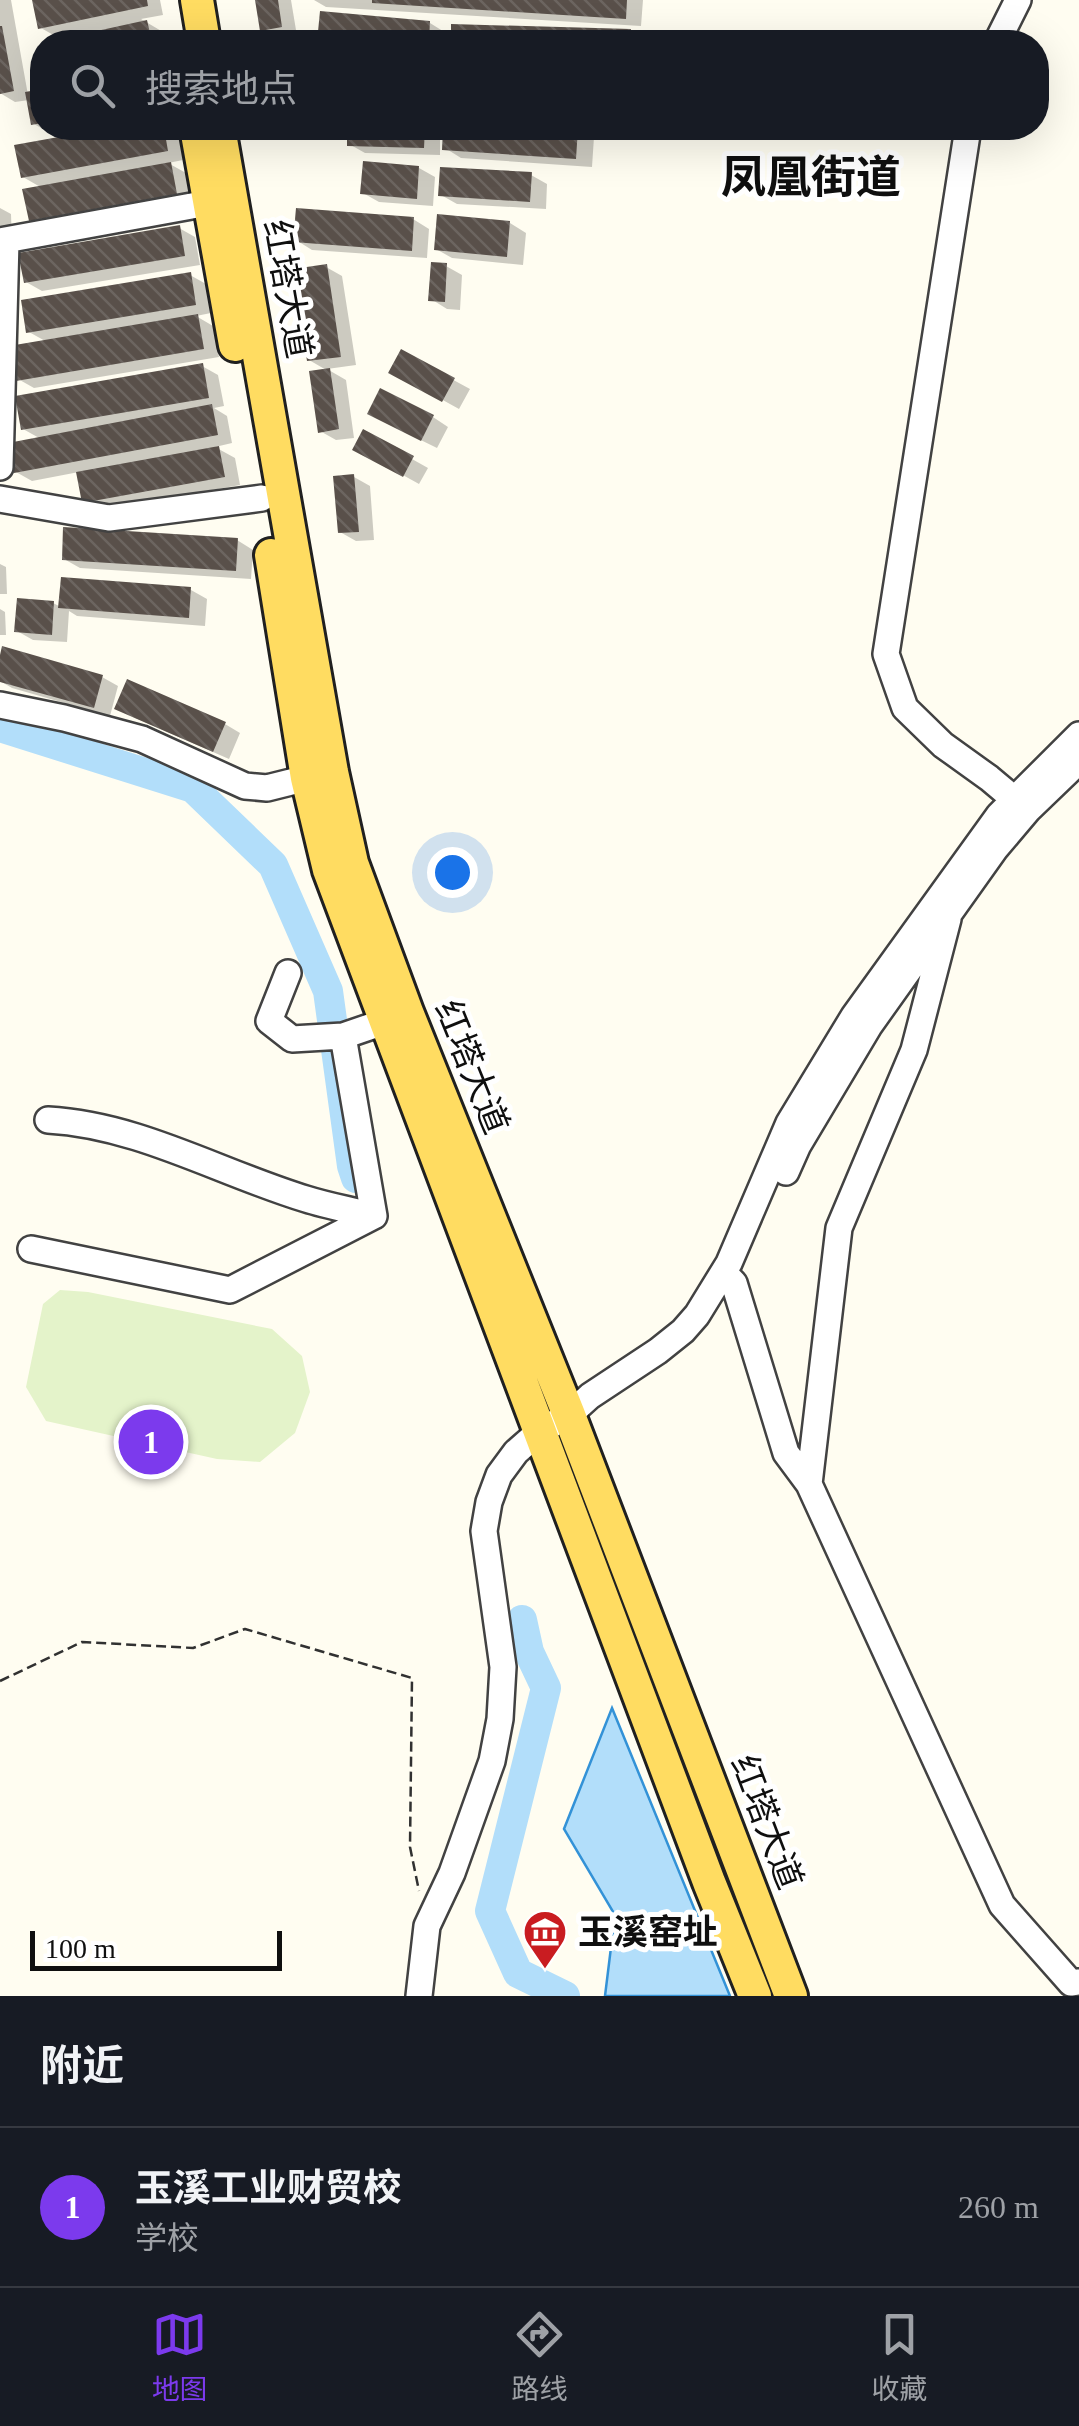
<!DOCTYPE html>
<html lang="zh">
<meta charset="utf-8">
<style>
body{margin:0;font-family:"Times New Roman","Noto Sans SC",serif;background:#20242c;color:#f1f3f6}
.scale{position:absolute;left:30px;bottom:25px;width:252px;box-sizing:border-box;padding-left:10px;border:5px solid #0f0f0f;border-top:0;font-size:28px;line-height:35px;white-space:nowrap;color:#0f0f0f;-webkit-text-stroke:8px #fff;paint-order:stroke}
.you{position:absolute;left:452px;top:872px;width:35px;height:35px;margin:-25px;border:8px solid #fff;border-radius:50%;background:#1a73e8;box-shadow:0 0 0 15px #1a73e833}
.badge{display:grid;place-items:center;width:65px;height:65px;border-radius:50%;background:#7c3aed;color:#fff;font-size:32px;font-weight:700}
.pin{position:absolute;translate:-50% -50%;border:5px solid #fff;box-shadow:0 2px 10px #0006}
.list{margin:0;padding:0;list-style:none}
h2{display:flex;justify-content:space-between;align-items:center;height:130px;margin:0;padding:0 40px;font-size:42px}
h2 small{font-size:32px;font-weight:400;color:#9ea1a6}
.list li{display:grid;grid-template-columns:65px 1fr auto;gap:30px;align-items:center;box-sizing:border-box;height:160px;padding:0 40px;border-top:2px solid #363941}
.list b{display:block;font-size:38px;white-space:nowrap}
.list p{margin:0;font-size:32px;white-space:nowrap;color:#9ea1a6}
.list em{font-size:32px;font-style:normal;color:#9ea1a6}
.icon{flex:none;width:55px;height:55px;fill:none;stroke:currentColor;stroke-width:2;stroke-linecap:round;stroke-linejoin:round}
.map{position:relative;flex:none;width:1079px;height:1996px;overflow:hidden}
.search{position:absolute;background:#171b24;box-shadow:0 10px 40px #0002;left:30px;right:30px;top:30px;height:110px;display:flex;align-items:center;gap:25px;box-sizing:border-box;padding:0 35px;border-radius:40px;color:#9ea1a6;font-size:38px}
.sheet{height:290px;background:#171b24}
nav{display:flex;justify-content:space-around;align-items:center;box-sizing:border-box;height:140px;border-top:2px solid #363941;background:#171b24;font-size:28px;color:#9ea1a6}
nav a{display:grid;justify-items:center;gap:5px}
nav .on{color:#7c3aed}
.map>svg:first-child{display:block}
</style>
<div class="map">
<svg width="1079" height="1996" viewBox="0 0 1079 1996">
<defs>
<pattern id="building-back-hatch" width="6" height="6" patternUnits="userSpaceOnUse" patternTransform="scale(2.5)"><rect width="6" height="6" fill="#59504a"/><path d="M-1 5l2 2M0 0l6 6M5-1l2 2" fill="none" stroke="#6c6560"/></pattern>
</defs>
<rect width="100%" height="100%" fill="#fffdf1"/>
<path fill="#e4f3ca" d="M60 1290 88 1292 272 1329 302 1356 310 1392 295 1433 260 1462 217 1459 46 1421 26 1387 43 1304Z"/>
<path fill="#b2defa" stroke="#3392d7" stroke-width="2.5" d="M612 1708 730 1996H605L615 1915 564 1829Z"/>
<path fill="#0003" d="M0 0H11L28 95 42 92V128H80L50 133 34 124 29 100 15 102 0 93Z
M35 0H160L163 15 141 19 163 32 165 42H55L84 36 83 31 57 37 41 28Z
M257 0H291L297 36 278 39 262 29Z
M314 0H643L641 26 326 7Z
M322 14 430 23 446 33 445 42H320Z
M453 26 630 31 646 42H453Z
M42 45V71L37 46Z
M123 128H174L178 130 183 160 168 163 186 173 192 202 47 228 31 219 42 188 23 177 17 147Z
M349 128H440V155L365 153 349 144Z
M446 128H578L594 137 592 167 461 158 445 148Z
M419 168 435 177 433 206 379 202 363 193Z
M531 175 547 184 546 209 457 204 441 195Z
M0 208 11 214 12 243H0Z
M413 219 429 229 427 258 312 250 296 240Z
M510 223 526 233 523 265 452 258 436 249Z
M179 228 195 237 200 265 42 291 26 282Z
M446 266 462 275 460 310 447 309 431 299Z
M326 267 342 276 356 365 327 369 346 380 354 438 336 440 320 431 328 371 309 360Z
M190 275 206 284 211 313 196 316 213 326 219 357 34 388 18 379 10 349 47 342 29 332Z
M402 352 470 389 459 409 392 372Z
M202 366 218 375 224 406 214 408 227 416 232 443 215 447 235 458 240 485 100 510 84 501 79 472 32 481 16 472 41 439 23 429Z
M433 417 448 427 437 448 386 423Z
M364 432 428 468 419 484 356 449Z
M354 477 370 486 374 540 356 541 340 532Z
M237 540 253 550 251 579 80 568 64 559Z
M0 564 6 567 7 594H0Z
M191 590 207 599 205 626 77 616 69 611 67 642 33 640 17 631 53 603 61 607Z
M0 609 5 612 6 635H0Z
M0 656 102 677 118 686 110 716 12 688 0 681Z
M133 717 225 724 240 733 229 759Z"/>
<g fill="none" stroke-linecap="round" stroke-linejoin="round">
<path stroke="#b2defa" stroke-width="30" d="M0 727 193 788 273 865 328 991 352 1166 356 1178
M522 1620 529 1652 546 1688 490 1911 518 1973 565 1996"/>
</g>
<path fill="url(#building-back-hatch)" d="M32 0H147L148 6 38 29Z
M255 0H278L282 27 260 31Z
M372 0H627L626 19 372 3Z
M320 11 430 21 429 42H317Z
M147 20 152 42H51V41Z
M451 24 631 29 630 42H451Z
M0 26H2L14 91 0 94Z
M42 89V123L31 125 25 92Z
M109 128H164L168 151 21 178 14 145Z
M347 128H425L424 148 347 146Z
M443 128H578L576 159 442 150Z
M363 161 419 166 417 199 360 194Z
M171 162 177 194 29 221 22 189Z
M440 167 532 172 530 202 438 196Z
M296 208 414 217 412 251 293 242Z
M437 214 510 221 507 257 434 250Z
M180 225 185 256 24 283 18 253Z
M431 262 447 263 445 302 428 301Z
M327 264 341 357 307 361 293 269Z
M191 272 196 305 26 333 21 300Z
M198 314 204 349 16 381 9 346Z
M401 349 455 378 442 402 388 373Z
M203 363 209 398 21 430 15 396Z
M330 368 339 429 318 433 309 371Z
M380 388 434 415 421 441 367 414Z
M212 404 218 435 14 473 8 443Z
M363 429 414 456 403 477 352 450Z
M219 446 225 477 82 503 76 472Z
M354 474 359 532 338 533 333 476Z
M63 527 238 538 236 571 62 560Z
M61 577 191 587 189 618 58 608Z
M17 598 54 601 52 635 14 632Z
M2 646 103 675 94 708 0 682V655Z
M127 679 226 722 213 752 114 709Z"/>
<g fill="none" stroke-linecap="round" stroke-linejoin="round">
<defs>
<path id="minor" d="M997 42 1018 0
M968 128 886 654 905 708 943 745 989 778 1027 810
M0 241 208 203
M0 467 6 241
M0 499 109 518 262 498
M0 705 64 718 142 739 245 786 267 788 307 778
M948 919 914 1050 839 1228 809 1484 1002 1905 1071 1983 1079 1982
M288 973 269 1021 292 1039 343 1036 384 1022
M48 1120C139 1125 220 1173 306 1199 328 1206 351 1210 374 1216L343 1036
M786 1172 798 1145 869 1026 995 849 1028 810 1079 761
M31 1249 230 1290 374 1216
M724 1273 734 1283 786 1453 809 1484
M419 1996 427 1926 452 1873 492 1761 500 1719 503 1667 484 1531 489 1502 499 1475 516 1452 540 1431 569 1415 590 1396 658 1351 683 1331 697 1315 729 1263 789 1123 854 1016 999 815 1079 735"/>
<path id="major" d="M197 0 204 42
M196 128 235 345
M219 128 332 772 352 863 407 1012 569 1415 791 1996
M271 555 307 778 329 870 709 1882 755 1996"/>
</defs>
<use href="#minor" stroke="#424242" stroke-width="30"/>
<use href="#major" stroke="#202020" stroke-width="38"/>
<path stroke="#313131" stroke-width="2.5" stroke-dasharray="10 5" stroke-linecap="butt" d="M0 1681 82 1642 193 1648 245 1629 412 1678 410 1847 419 1891"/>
<use href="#minor" stroke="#fff" stroke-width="25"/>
<use href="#major" stroke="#ffdc61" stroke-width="32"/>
</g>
<defs>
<symbol id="museum-pin" viewBox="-11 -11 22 30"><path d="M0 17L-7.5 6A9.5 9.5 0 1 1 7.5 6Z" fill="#c91c21" stroke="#fff"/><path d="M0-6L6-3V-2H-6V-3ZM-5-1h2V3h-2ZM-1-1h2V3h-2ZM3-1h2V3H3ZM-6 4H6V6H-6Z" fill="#fff"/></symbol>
</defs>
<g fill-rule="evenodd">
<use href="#museum-pin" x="520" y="1907" width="50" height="68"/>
</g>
<g text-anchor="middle" stroke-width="10" stroke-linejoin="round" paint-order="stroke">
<g font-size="35" fill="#0f0f0f" stroke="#fff">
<text transform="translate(288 289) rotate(80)" y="12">红塔大道</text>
<text transform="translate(472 1067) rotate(68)" y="12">红塔大道</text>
<text transform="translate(767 1822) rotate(69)" y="12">红塔大道</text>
</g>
<g font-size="35" font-weight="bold" fill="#0f0f0f" stroke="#fff" text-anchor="start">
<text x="578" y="1944">玉溪窑址</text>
</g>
<g font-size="45" font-weight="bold" fill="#0f0f0f" stroke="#fff">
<text x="811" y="193">凤凰街道</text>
</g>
</g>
</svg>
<div class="scale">100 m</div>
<div class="you"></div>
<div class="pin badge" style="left:151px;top:1442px">1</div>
<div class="search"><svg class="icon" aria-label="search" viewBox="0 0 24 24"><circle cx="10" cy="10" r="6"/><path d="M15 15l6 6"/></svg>搜索地点</div>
</div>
<section class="sheet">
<h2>附近<small></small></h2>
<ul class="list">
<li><span class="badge">1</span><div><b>玉溪工业财贸校</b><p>学校</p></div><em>260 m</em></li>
</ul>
</section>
<nav>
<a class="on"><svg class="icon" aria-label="map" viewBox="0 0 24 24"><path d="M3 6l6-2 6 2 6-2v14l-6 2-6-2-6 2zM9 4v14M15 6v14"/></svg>地图</a>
<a><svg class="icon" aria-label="directions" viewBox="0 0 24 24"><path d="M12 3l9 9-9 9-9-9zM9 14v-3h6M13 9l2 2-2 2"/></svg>路线</a>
<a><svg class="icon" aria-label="saved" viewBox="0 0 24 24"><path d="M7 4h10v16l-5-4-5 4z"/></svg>收藏</a>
</nav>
